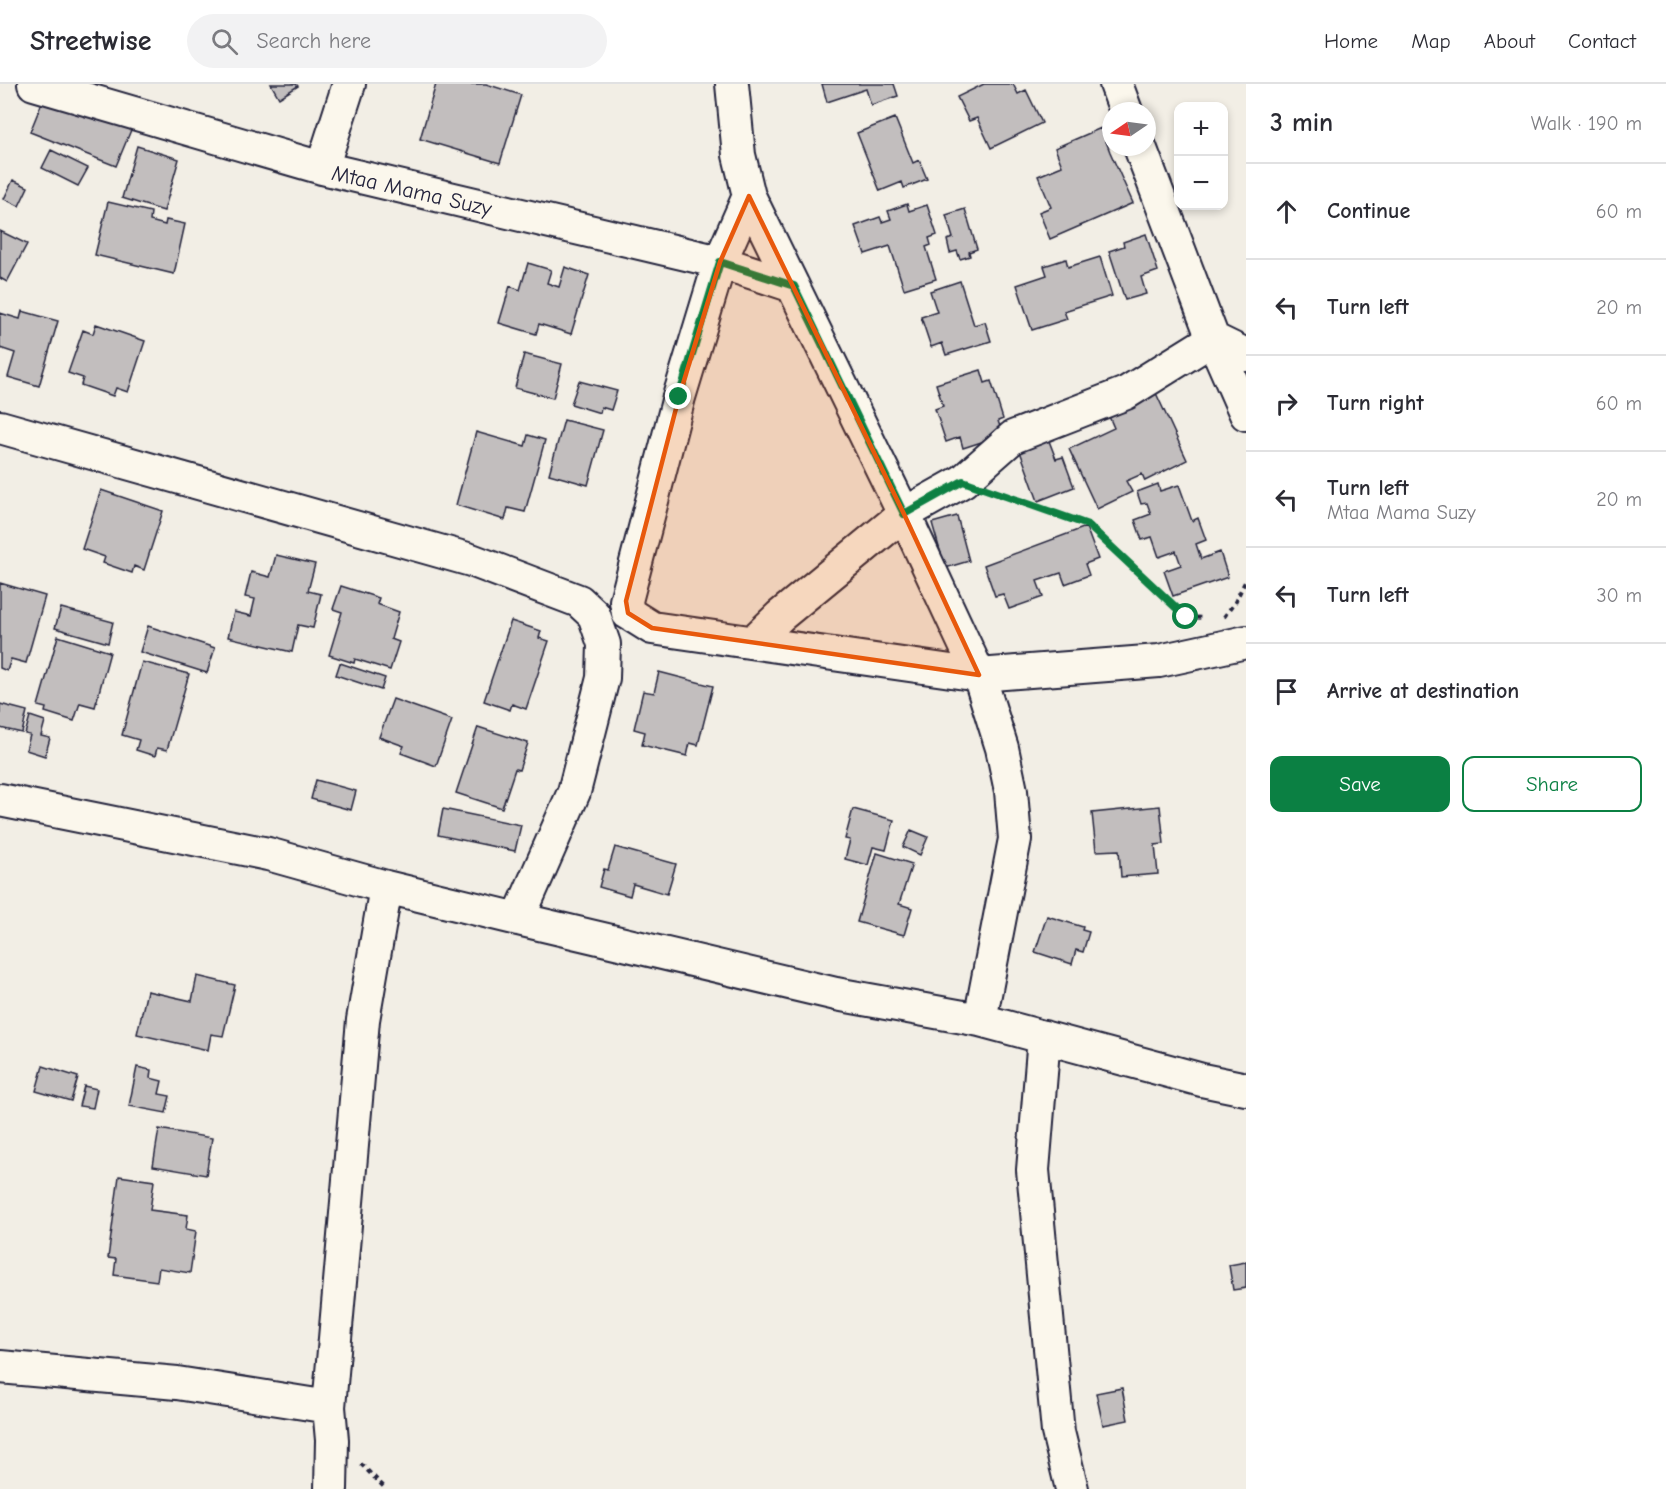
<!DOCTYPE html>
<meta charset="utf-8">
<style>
body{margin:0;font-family:"Comic Neue",sans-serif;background:#f2f2f3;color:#2b2b33}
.controls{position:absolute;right:18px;top:18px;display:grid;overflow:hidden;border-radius:12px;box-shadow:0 3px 9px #0003}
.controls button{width:54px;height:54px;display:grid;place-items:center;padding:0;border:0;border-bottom:2px solid #e1e1e2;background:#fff;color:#2b2b33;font:30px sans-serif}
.compass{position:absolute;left:1102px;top:18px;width:54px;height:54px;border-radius:50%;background:#fff;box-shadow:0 3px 9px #0003;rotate:257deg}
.stop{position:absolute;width:18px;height:18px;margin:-14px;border:4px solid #0b8043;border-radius:50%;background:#fff}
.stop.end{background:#0b8043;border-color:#fff;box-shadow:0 2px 6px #0008}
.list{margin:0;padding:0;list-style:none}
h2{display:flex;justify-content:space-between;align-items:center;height:78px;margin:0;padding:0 24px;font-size:26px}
h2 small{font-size:20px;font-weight:400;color:#7c7c81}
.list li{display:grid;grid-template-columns:39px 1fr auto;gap:18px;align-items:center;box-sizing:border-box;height:96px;padding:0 24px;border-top:2px solid #e1e1e2}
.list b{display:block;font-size:22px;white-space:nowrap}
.list p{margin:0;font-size:20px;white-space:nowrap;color:#7c7c81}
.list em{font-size:20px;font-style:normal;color:#7c7c81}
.actions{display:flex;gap:12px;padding:18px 24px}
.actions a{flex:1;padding:14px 0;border:2px solid #0b8043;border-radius:12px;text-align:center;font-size:21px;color:#0b8043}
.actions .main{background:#0b8043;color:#fff}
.icon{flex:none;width:33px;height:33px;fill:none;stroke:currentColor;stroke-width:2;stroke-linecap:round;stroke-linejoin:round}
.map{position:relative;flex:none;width:1246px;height:1405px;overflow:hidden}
header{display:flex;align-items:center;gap:36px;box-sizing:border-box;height:84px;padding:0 30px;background:#fff;border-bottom:2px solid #e1e1e2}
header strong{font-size:28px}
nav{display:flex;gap:33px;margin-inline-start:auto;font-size:21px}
.search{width:420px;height:54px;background:#f2f2f3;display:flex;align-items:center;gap:15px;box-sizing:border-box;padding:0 21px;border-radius:33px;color:#7c7c81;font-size:22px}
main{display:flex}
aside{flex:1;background:#fff}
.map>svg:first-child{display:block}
</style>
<header>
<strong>Streetwise</strong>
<div class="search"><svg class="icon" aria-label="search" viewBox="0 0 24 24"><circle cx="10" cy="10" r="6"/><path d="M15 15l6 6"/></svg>Search here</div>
<nav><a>Home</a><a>Map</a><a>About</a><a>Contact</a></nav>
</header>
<main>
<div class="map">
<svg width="1246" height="1405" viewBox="0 0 1246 1405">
<rect width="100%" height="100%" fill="#f2eee5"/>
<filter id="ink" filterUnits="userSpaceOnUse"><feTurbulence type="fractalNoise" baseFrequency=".0167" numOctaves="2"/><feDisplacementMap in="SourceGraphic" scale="12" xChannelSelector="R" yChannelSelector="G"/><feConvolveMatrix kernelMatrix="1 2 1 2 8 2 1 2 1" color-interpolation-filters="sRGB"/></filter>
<g filter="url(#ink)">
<path fill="#c2bebe" stroke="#22223b" stroke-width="1.5" d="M271 0H296L298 2 279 14Z
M436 0H486L521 11 500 79 420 55Z
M822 0H894L898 12 871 21 866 5 827 18Z
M984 0H1013L1018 10 1026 6 1042 39 991 64 977 34 969 37 957 13Z
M45 11 131 46 116 82 30 48Z
M895 34 913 79 919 76 927 95 904 104 902 98 880 107 857 49Z
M1101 44 1110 68 1133 119 1050 155 1039 128 1051 123 1038 92 1062 82 1055 64Z
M137 62 179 75 164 127 122 114Z
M51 66 88 84 78 102 42 84Z
M13 96 28 103 19 122 4 115Z
M108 118 151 128 150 137 165 141 166 136 185 140 174 190 95 171Z
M907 120 909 127 927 121 937 151 929 154 931 161 926 163 936 195 904 205 890 162 865 170 855 142 880 133 882 138 891 135 888 127Z
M965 125 977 165 969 168 970 172 960 175 957 167 950 169 947 156 953 154 946 131Z
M0 147 27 160 7 198 0 194Z
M1146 150 1158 187 1141 193 1146 210 1125 216 1109 167 1124 162 1123 158Z
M1100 173 1112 212 1064 227 1067 235 1032 246 1017 201 1047 191 1044 182 1066 175 1068 183Z
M528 179 551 186 547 199 559 203 565 183 589 191 571 250 539 240 536 250 499 239 510 202 520 206Z
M960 197 974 241 985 238 991 257 946 271 942 259 931 263 921 233 937 228 930 207Z
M22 227 58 237 39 302 8 293 15 269 0 264V229L20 235Z
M96 240 145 257 128 308 116 304 113 312 81 301 83 294 68 289 83 246 93 250Z
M524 270 562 280 553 314 515 304Z
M981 286 985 299 991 297 1003 335 998 337 1003 351 963 364 960 353 946 358 935 325 943 322 936 300Z
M579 297 617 307 611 326 601 323 600 329 571 320Z
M1155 307 1187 376 1145 397 1142 390 1126 397 1132 408 1097 425 1069 365 1114 344 1108 330Z
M564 336 603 346 588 401 549 390Z
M476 348 525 362 528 351 545 356 525 428 508 424 505 436 456 421Z
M1046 349 1056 375 1063 373 1074 403 1038 417 1017 359Z
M1158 400 1160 407 1179 401 1192 437 1198 434 1206 456 1196 460 1201 475 1220 468 1228 493 1173 512 1164 487 1181 481 1176 467 1159 473 1152 453 1142 456 1135 436 1151 430 1147 419 1141 420 1137 408Z
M101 406 163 427 144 486 134 482 132 489 103 479 105 473 82 465Z
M957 432 969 477 945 484 932 439Z
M1086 443 1098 475 1085 480 1089 491 1065 500 1061 489 1037 497 1043 513 1009 525 1003 510 995 512 984 481Z
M276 471 315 480 308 507 321 510 313 544 298 541 292 568 228 553 234 528 251 532 255 515 245 513 251 488 270 493Z
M0 499 45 512 26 579 11 575 7 587 0 584Z
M341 502 379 514 377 520 399 528 391 555 399 558 390 586 355 575 354 579 329 571 342 528 333 525Z
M61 524 113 538 108 559 55 544Z
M511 537 541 547 539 554 549 557 526 625 512 620 510 626 484 617Z
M148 542 215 564 207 589 140 568Z
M58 552 110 568 95 623 80 619 74 637 45 628 46 624 38 622Z
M142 578 189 590 167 666 157 664 155 672 136 666 139 656 122 651Z
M340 579 385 594 381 606 336 591Z
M659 588 713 602 698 661 690 659 687 672 642 661 645 648 634 645 643 607 654 609Z
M393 615 452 636 436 682 401 669 404 662 379 653Z
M0 620 27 627 22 649 0 644Z
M30 632 45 637 41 652 50 654 45 672 26 666 30 651 25 650Z
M478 643 528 659 519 686 515 685 502 724 456 709Z
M316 696 356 707 351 726 311 715Z
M1160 722 1164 760 1155 761 1158 790 1121 793 1119 766 1096 767 1092 729Z
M443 725 521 741 515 767 438 751Z
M853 725 894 736 886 766 873 763 868 781 845 775 850 756 845 755Z
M911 746 928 753 920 771 903 763Z
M615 763 676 780 667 810 633 800 630 812 599 803 604 785 608 786Z
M877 769 912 780 899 820 912 824 904 851 857 838Z
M1047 832 1083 843 1082 846 1089 848 1083 868 1076 866 1072 880 1035 868Z
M197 892 235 901 223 952 211 950 208 966 137 950 147 907 192 917Z
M43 982 78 993 71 1017 36 1007Z
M137 983 151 986 150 994 162 997 159 1010 170 1012 166 1029 129 1022Z
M84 1002 97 1005 93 1024 79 1022Z
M159 1045 212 1054 206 1091 153 1082Z
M119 1092 154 1097 150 1126 188 1131 186 1145 196 1147 190 1189 159 1184 157 1197 114 1191 116 1175 108 1174Z
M1246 1178V1204L1233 1206 1229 1181Z
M1122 1304 1128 1336 1103 1341 1096 1309Z"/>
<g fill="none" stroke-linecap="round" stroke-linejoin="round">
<defs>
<path id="minor" d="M34 0 322 84 720 178 793 202
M732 0 739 71 749 112 904 430 979 591 1002 664 1011 707 1015 755 980 936
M1116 0 1126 27
M1140 63 1213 255 1246 330
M322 84 349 0
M749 112 720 178 679 313 626 517 628 529 652 544 979 591 1159 577 1246 558
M0 343 471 476 579 517 594 531 604 560 603 594 574 708 518 835
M753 558 780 532 904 430 963 397 1013 353 1126 309 1213 255 1246 271
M0 716 268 770 386 803 518 835 836 910 980 936 1202 996 1246 1005
M1044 953 1033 1086 1058 1348 1072 1405
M0 1283 177 1299 329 1323
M331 1405 332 1356 329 1323 363 936 386 803"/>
</defs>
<use href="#minor" stroke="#22223b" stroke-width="36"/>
<path stroke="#22223b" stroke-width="4" stroke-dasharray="4.5 4.5" stroke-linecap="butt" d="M995 408 1088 441 1186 533 1203 534
M1224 533 1235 518 1246 496
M361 1380 386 1405"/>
<use href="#minor" stroke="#fbf7ec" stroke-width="32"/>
</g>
</g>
<g fill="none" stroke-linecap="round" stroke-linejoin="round" filter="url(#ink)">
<path stroke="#0b8043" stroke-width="8" d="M679 313 720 178 794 202 904 430 963 397 1088 441 1186 533"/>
</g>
<path fill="#e8590c" fill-opacity="0.2" stroke="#e8590c" stroke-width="4.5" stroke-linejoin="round" d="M749 112 904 430 979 591 652 544 628 529 626 517 679 313 720 178Z"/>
<g text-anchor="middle" stroke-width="6" stroke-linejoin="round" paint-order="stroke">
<g font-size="22" fill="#22223b" stroke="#fbf7ec">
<text transform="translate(412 106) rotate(13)" y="8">Mtaa Mama Suzy</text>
</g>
</g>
</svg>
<div class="controls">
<button>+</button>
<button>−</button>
</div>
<svg class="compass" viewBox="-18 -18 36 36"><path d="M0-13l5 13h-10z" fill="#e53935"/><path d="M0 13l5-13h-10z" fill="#7c7c81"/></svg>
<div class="stop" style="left:1186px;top:533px"></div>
<div class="stop end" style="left:679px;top:313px"></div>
</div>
<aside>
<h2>3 min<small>Walk · 190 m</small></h2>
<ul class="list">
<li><svg class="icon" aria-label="ahead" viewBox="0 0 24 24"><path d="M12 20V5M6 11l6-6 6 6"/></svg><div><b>Continue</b></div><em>60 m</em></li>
<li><svg class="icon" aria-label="left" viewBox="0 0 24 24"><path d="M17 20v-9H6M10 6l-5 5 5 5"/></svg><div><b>Turn left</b></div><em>20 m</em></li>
<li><svg class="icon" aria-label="right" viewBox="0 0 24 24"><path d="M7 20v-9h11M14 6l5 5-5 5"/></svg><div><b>Turn right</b></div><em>60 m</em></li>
<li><svg class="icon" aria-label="left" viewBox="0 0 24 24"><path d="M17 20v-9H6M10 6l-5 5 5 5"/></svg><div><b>Turn left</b><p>Mtaa Mama Suzy</p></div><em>20 m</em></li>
<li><svg class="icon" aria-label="left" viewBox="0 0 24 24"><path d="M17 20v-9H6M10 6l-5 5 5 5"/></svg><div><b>Turn left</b></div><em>30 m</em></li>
<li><svg class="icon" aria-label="arrive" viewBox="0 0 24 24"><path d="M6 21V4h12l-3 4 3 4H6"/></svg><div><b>Arrive at destination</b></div></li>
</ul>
<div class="actions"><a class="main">Save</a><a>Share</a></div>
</aside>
</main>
